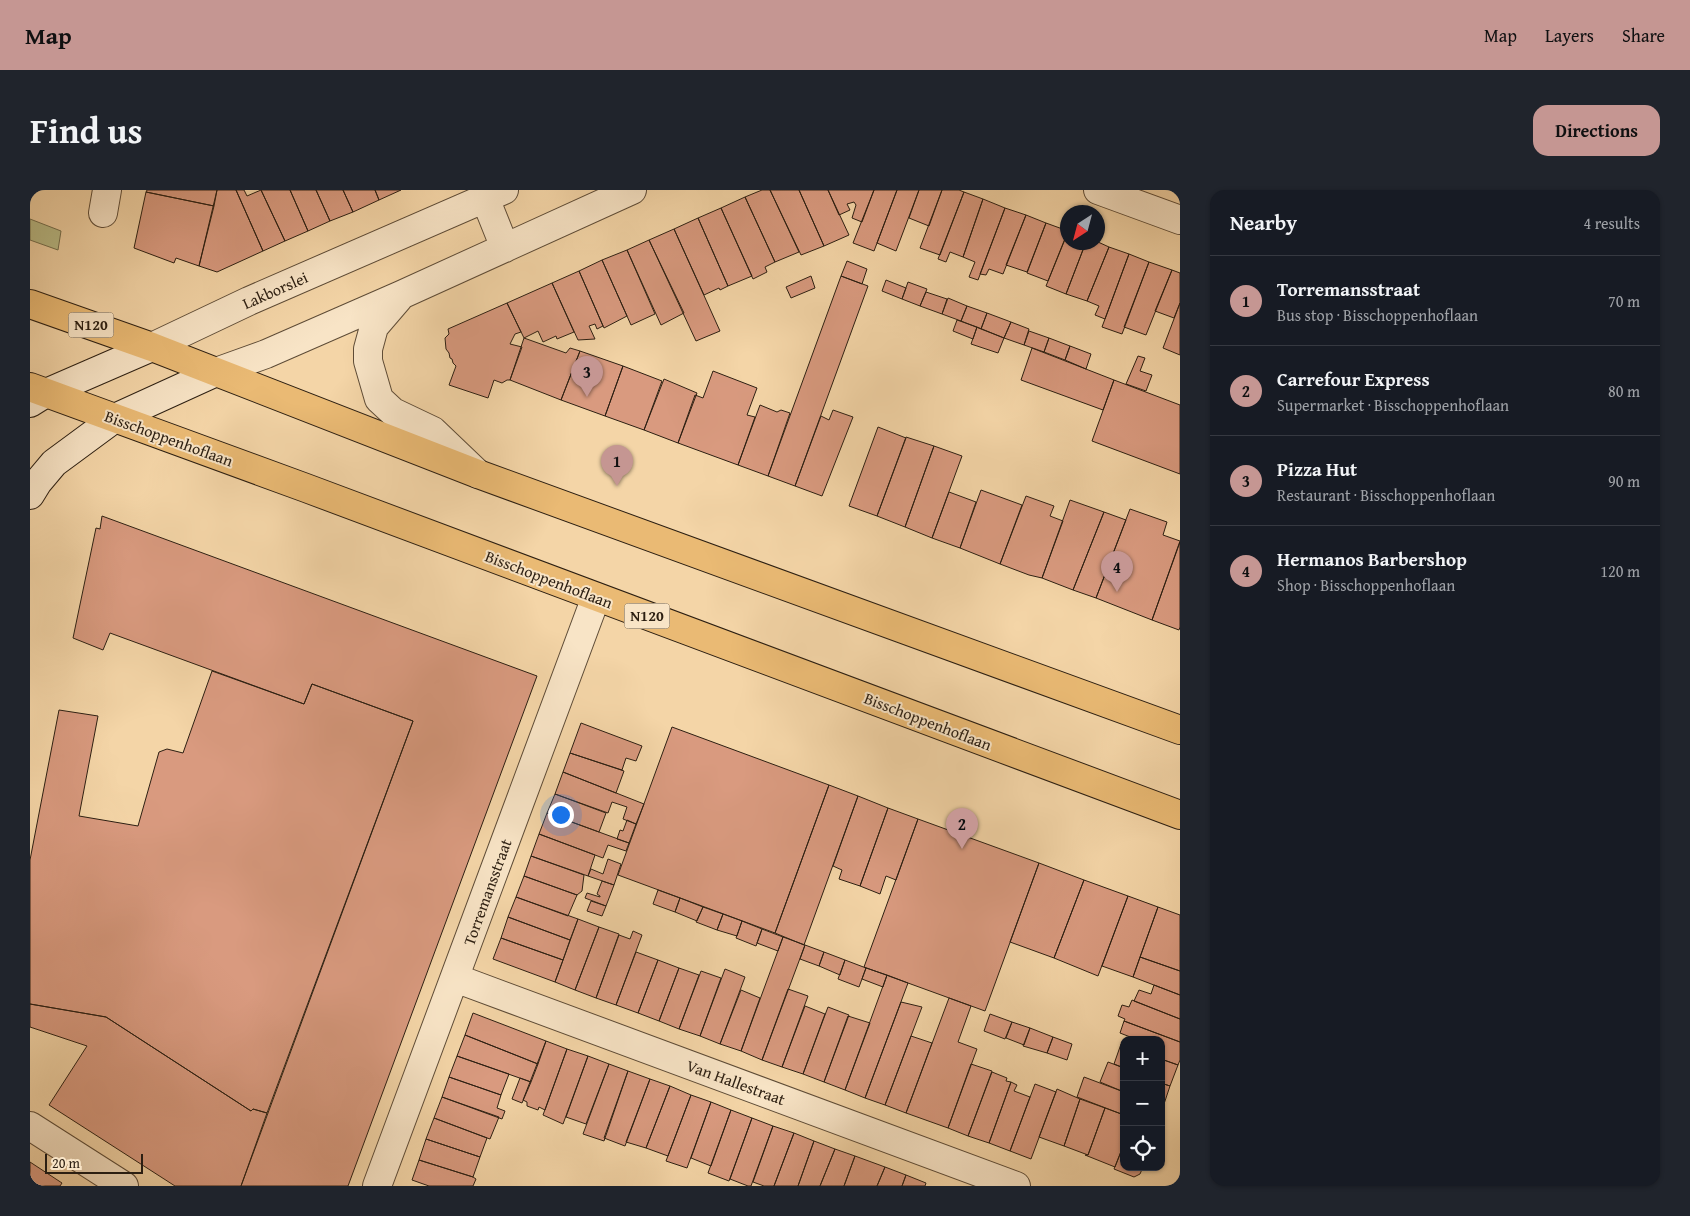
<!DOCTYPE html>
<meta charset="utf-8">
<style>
body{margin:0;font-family:"Gentium Book Plus",serif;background:#20242c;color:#f1f3f6}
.controls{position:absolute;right:15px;bottom:15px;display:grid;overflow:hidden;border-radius:10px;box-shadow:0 1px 4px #0004}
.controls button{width:45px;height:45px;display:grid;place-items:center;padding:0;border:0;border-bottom:1px solid #363941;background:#171b24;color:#f1f3f6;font:25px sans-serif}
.compass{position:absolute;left:1030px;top:15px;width:45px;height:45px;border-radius:50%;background:#171b24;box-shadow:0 1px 4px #0004;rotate:216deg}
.scale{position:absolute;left:15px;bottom:12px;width:98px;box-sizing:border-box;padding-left:5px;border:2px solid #2c1f12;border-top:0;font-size:14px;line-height:18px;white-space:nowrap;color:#2c1f12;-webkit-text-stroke:4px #f8e4c6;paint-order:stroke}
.you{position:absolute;left:530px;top:624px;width:18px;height:18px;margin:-12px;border:4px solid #fff;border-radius:50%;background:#1a73e8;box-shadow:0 0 0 8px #1a73e833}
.badge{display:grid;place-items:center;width:32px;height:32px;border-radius:50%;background:#c59692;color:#111;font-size:16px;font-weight:700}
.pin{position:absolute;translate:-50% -41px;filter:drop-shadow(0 1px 2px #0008)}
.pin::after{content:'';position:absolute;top:26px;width:18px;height:15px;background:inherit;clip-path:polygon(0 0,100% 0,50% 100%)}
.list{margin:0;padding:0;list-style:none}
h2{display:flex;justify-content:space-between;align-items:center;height:65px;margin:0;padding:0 20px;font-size:21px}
h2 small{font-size:16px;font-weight:400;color:#9ea1a6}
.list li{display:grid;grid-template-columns:32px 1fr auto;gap:15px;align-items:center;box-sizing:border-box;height:90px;padding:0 20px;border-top:1px solid #363941}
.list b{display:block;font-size:19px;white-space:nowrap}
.list p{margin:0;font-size:16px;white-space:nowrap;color:#9ea1a6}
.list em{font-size:16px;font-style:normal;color:#9ea1a6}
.icon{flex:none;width:28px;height:28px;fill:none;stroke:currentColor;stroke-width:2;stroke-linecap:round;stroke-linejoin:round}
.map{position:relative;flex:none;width:1150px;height:996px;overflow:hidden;border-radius:15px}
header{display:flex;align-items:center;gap:30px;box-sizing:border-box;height:70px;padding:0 25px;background:#c59692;color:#111}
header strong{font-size:24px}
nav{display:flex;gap:28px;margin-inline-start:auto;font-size:18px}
.intro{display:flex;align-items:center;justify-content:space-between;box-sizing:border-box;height:120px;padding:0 30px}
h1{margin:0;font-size:35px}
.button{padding:12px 22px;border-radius:15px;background:#c59692;color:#111;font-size:18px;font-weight:700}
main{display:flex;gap:30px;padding:0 30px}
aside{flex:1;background:#171b24;border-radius:15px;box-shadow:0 1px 4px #0004}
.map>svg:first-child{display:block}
</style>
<header>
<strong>Map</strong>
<nav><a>Map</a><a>Layers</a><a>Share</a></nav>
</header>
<div class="intro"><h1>Find us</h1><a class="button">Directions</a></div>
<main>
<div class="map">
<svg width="1150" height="996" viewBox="0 0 1150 996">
<rect width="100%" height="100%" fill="#f4d5a7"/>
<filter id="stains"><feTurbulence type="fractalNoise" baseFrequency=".004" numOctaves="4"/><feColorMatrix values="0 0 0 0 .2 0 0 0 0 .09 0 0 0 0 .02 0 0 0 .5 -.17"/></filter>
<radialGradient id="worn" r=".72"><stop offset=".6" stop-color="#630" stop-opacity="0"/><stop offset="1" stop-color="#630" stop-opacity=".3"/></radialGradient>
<path fill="#babd88" stroke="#736e4d" d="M0 29 31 41 28 60 0 50Z"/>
<path fill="#d99a7f" stroke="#2c1f12" d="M117 0H187L184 16 116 2Z
M187 0H206L233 61 187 82 169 76Z
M206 0H214L217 6 231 0 255 51 233 61Z
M231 0H260L278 41 255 51Z
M260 0H286L300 31 278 41Z
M286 0H313L323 22 300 31Z
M313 0H345L349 10 323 22Z
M345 0H371L349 10Z
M732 0H740L769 62 745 72 715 7Z
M740 0H769L794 56 771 65Z
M769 0H798L819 45 794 56Z
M798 0H844L832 32 822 28 826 15 824 12 817 14 820 20 809 25Z
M844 0H867L844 61 823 53Z
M867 0H889L866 61 847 53Z
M889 0H912L899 36 879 28Z
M912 0H929L934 2 910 65 890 58Z
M116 2 184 16 169 76 146 68 144 73 104 58Z
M934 2 953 9 933 67 920 62 916 72 908 69Z
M715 7 745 72 735 77 737 82 723 89 691 18Z
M953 9 975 18 948 90 939 87 945 72 933 67Z
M691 18 722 86 698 96 668 28Z
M975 18 996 25 973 84 959 79 956 85 950 84Z
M996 25 1016 33 997 82 976 75Z
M668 28 698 96 690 100 689 98 674 105 644 39Z
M1016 33 1038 41 1018 91 997 83Z
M644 39 690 141 666 151 619 50Z
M1038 42V52H1056L1036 104 1016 96Z
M619 50 654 123 631 135 597 60Z
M1056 52H1068L1079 57 1057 111 1036 104Z
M1079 57 1099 64 1075 129 1065 125 1069 116 1057 111Z
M597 60 625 124 601 135 572 70Z
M1099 64 1119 72 1092 144 1072 137Z
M572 70 597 126 574 138 549 81Z
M817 71 837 79 832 94 811 86Z
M1119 72 1142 80 1116 145 1094 137Z
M1142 80 1150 83V113L1144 128 1125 121Z
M549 81 573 136 567 139 565 134 559 136 565 149 548 150 522 93Z
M781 86 785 98 761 108 756 97Z
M811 86 838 96 765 296 738 286Z
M856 90 876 98 872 109 852 101Z
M878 92 897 99 890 116 872 109Z
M522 93 544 142 527 149 526 146 513 152 508 141 494 148 477 113Z
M896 102 917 109 912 124 890 116Z
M918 108 937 116 931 131 912 124Z
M477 113 491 142 485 144 480 154 492 157 480 190H477L472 193 464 190 458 208 419 195 426 176 423 173 422 169 420 168 419 163 416 159 415 148 419 144 418 139Z
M1150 113V165L1133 158Z
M937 116 957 123 951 139 931 131Z
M957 123 981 132 974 148 951 139Z
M927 130 947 137 943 149 923 141Z
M981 132 999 139 994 155 974 148Z
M947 137 974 148 968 163 941 154Z
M999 141 1019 148 1014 162 994 155Z
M494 148 536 163 540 158 550 161 531 210 480 190Z
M1019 148 1040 156 1035 170 1014 162Z
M1040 156 1061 164 1056 179 1035 170Z
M1002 158 1084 190 1073 220 991 190Z
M550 161 593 176 575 226 531 210Z
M1108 166 1115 168 1110 181 1122 185 1116 201 1096 194Z
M593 176 632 191 614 240 575 226Z
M683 181 727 198 717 225 725 227 708 275 648 253 665 205 673 208Z
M634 189 667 203 648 253 614 240Z
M1084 190 1150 215V284L1062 251Z
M730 215 747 222 751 220 760 223 738 286 708 275Z
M803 220 823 227 792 306 765 296 791 226 799 230Z
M848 237 876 248 847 326 819 316Z
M876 247 904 256 875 337 847 326Z
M904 256 932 266 902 348 875 337Z
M951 300 992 315 970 374 930 358Z
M919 302 946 312 930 358 902 348Z
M996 306 1024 316 1020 326 1033 331 1012 388 999 385 970 374Z
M1040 310 1074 322 1043 400 1012 388Z
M1100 319 1137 332 1133 345 1150 351 1122 430 1066 408Z
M1074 322 1096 330 1066 408 1043 400Z
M72 326 507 486 318 996H211L383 531 282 494 274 514 80 443 73 460 43 448 66 338 70 339Z
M1150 352V437L1149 440 1122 430Z
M182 481 274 514 282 494 383 531 237 923 223 919 221 921 76 827 0 814V670L29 520 68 526 49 626 108 636 129 562 137 559 153 563Z
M551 533 612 556 606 571 596 568 592 580 540 563Z
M642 537 799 595 745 743 588 685Z
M540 563 594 581 586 603 533 582Z
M533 582 614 614 606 634 593 629 597 617 582 612 578 623 525 604Z
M799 595 828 606 774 755 745 743Z
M525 604 576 623 569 642 517 623Z
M828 606 858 618 830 696 809 689 812 680 803 676Z
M858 618 888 629 866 690 856 686 850 704 830 696Z
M517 623 599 653 596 661 578 655 573 668 509 644Z
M888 629 1009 673 955 821 834 777Z
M597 630 606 634 599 653 587 649 590 640 593 641Z
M509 644 565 665 558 686 501 666Z
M501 666 554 685 552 701 547 705 494 686Z
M578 669 591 674 584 695 558 686 561 679 573 684Z
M1009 673 1054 690 1024 768 980 752Z
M494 686 547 705 538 726 486 707Z
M1054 690 1098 706 1068 786 1024 768Z
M572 691 584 695 576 716 555 708 557 703 570 707V706L567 704Z
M628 700 650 708 645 722 623 714Z
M1098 706 1128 717 1103 787 1072 776Z
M486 707 548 729 540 750 478 727Z
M650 708 673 717 667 731 645 722Z
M561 711 576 716 572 726 557 721Z
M673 717 693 724 687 740 666 732Z
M1128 717 1150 725V781L1110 767Z
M693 724 712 731 707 746 687 740Z
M478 727 540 750 533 770 471 748Z
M548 729 569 737 545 800 525 792Z
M712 731 732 739 726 756 706 748Z
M569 737 589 744 566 808 545 800Z
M732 739 753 747 748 761 727 753Z
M603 741 612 745 586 815 566 808 589 745 600 749Z
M753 747 775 755 732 870 711 861Z
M471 748 533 770 525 792 463 769Z
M775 755 794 762 789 776 770 769Z
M606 762 628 770 608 823 586 815Z
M794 762 815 770 810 785 789 776Z
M1110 767 1150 781V805L1103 787Z
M628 770 649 778 629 831 608 823Z
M815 770 836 778 829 797 808 789Z
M649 778 669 785 649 839 629 831Z
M836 778 857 785 853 797 832 789Z
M695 779 715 787 690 854 670 846Z
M671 781 691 788 670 846 649 839Z
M857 785 878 793 835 908 815 900Z
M1124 795 1150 805V829L1104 811 1109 800 1121 804Z
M758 799 778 806 752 877 732 870Z
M711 800 730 808 711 861 690 854Z
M919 808 941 816 928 852 947 859 918 938 876 923Z
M1102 810 1150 829V852L1094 831 1095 829 1088 826 1092 815 1099 817Z
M871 812 892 817 855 915 835 908Z
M0 814 76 827 221 921 223 919 237 923 211 996H145L19 915 57 856 0 837Z
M775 816 795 824 773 884 752 877Z
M798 817 819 825 794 892 773 884Z
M443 823 516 851 508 874 435 845Z
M960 824 982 832 975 849 954 841Z
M818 826 840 833 815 900 794 892Z
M1094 831 1150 852V870L1148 875 1131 869V850H1108L1090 843Z
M982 832 1000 838 994 855 976 848Z
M1000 838 1023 847 1017 863 993 856Z
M435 845 508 874 501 892 427 866Z
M881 846 902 853 876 923 855 915Z
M1023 847 1042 854 1037 870 1017 863Z
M516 851 537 859 515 920 509 917 508 920 497 916V912L493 910Z
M1091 854 1094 855V878L1084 874Z
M537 859 558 866 533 934 513 925Z
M427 866 479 884 471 905 419 887Z
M558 866 579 874 556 934 536 927Z
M1131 869 1148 875 1140 896 1131 893Z
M1078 872 1094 878V902L1070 892Z
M579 874 598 881 574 951 553 944Z
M941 874 962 881 938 946 918 938Z
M598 881 620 889 595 956 574 948Z
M962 882 977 888 976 891 981 892 959 953 938 946Z
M419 887 471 905 467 918 475 921 472 929 412 907Z
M1054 887 1094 902V925L1047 907Z
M490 888 501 892 492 913 482 909Z
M620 889 640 896 616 958 596 952Z
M981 892 987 895 984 901 1000 907 980 961 959 953Z
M1131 893 1140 896 1133 917 1131 916Z
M1005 894 1026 902 1001 969 980 961Z
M640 896 661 905 638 966 616 958Z
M1027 899 1050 909 1034 956 1009 947Z
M661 905 681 912 657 978 636 971Z
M412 907 469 927 460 949 404 928Z
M1050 909 1075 918 1058 965 1034 956Z
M681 912 701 920 681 976 661 968Z
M1075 918 1094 925V954L1085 977 1055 965H1058Z
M701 920 722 928 699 991 678 983Z
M404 928 457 948 450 967 396 949Z
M722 928 743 936 721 996H718L700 989Z
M743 936 764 943 744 996H734L723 992Z
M764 943 784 951 768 996H744Z
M396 949 450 967 443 987 389 970Z
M784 951 805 959 790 996H768Z
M1094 954V977H1113L1110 984 1104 987 1084 979Z
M805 959 825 966 814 996H790Z
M825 966 855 977 847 996H814Z
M389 970 443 987 446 989 443 996H399L382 990Z
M0 972 32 993 30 996H0Z
M855 977 876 985 872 996H847Z
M876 985 896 993 895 996H872Z"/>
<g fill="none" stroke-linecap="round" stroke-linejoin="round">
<defs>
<path id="minor" d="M1068 0 1150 30
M73 23 77 0
M425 788 986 996
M0 936 94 996
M347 996 566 407"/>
<path id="tertiary" d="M455 8 475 58
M368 109 344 137 338 159V171L349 209 363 222 403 241 448 284
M122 157 219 111 474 0
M186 182 236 164 371 105 602 0"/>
<path id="secondary" d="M0 213 16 203 122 157
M0 305 8 292 24 273 85 228 186 182"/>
<path id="primary" d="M0 114 122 157 448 284 1150 540
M0 197 276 298 1150 625"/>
</defs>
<use href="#minor" stroke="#5e4c37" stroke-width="30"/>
<use href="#tertiary" stroke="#5e4c37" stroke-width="30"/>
<use href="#secondary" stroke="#2c1f12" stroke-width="30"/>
<use href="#primary" stroke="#2c1f12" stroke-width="30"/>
<use href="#minor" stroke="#f8e4c6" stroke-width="28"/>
<use href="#tertiary" stroke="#f8e4c6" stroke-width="28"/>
<use href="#secondary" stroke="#f8e4c6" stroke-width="28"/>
<use href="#primary" stroke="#eaba74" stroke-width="28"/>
</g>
<g text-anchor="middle" stroke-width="4" stroke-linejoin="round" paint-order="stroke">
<g fill="#f8e4c6" stroke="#695a48" stroke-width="1">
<rect x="38.5" y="122.5" width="45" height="25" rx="4"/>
<rect x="594.5" y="413.5" width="45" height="25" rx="4"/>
</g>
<g font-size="15" font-weight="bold" fill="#2c1f12">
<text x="61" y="140">N120</text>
<text x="617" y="431">N120</text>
</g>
<g font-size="16" fill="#2c1f12" stroke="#f8e4c6">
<text transform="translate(245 100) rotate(-24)" y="6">Lakborslei</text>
<text transform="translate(139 248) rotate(20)" y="6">Bisschoppenhoflaan</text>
<text transform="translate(519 389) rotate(21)" y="6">Bisschoppenhoflaan</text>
<text transform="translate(898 531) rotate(21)" y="6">Bisschoppenhoflaan</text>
<text transform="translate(457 702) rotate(-70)" y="6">Torremansstraat</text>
<text transform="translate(706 892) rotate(20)" y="6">Van Hallestraat</text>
</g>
</g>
<rect width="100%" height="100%" filter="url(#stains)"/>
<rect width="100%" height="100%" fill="url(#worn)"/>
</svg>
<div class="controls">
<button>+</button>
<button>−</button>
<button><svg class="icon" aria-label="locate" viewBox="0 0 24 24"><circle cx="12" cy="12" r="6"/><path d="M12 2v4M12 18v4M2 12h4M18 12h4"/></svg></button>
</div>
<svg class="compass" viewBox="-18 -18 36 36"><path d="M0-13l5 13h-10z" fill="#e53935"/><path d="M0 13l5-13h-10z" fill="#9ea1a6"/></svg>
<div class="scale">20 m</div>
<div class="you"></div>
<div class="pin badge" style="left:587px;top:296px">1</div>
<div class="pin badge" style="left:932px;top:659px">2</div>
<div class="pin badge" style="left:557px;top:207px">3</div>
<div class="pin badge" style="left:1087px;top:402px">4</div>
</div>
<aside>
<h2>Nearby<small>4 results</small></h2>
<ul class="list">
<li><span class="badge">1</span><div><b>Torremansstraat</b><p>Bus stop · Bisschoppenhoflaan</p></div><em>70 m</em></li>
<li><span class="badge">2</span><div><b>Carrefour Express</b><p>Supermarket · Bisschoppenhoflaan</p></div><em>80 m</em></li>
<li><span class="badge">3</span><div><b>Pizza Hut</b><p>Restaurant · Bisschoppenhoflaan</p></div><em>90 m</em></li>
<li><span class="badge">4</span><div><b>Hermanos Barbershop</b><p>Shop · Bisschoppenhoflaan</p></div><em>120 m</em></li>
</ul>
</aside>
</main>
